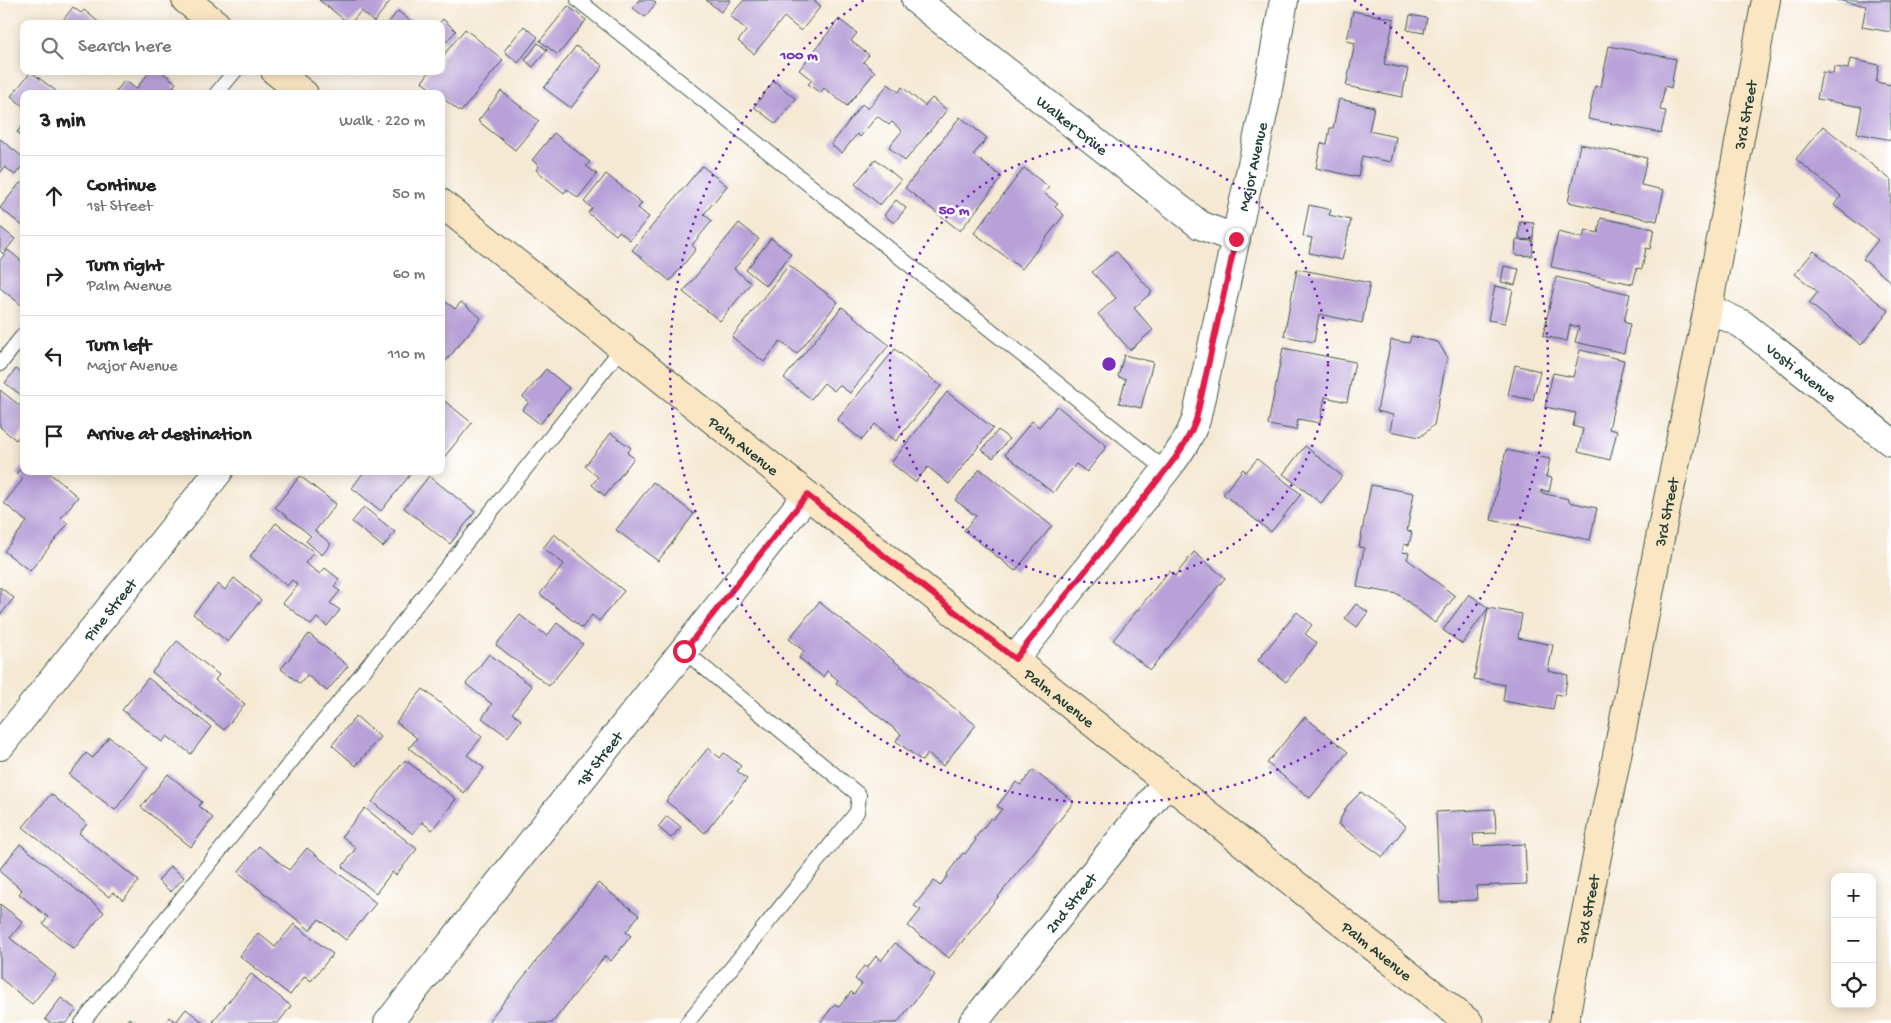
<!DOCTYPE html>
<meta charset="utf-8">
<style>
body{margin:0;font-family:"Gochi Hand",sans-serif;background:#f2f2f2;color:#222}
.controls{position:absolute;right:15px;bottom:15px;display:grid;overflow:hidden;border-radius:10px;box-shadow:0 2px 12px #0003}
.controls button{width:45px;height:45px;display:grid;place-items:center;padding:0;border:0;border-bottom:1px solid #e0e0e0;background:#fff;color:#222;font:25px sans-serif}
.stop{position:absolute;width:15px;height:15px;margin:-11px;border:4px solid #e11d48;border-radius:50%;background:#fff}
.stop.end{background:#e11d48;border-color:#fff;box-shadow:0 1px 5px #0008}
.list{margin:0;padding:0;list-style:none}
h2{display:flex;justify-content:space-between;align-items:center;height:65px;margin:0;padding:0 20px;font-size:21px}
h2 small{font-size:16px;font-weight:400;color:#767676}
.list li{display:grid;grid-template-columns:32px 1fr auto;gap:15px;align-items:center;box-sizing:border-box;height:80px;padding:0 20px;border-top:1px solid #e0e0e0}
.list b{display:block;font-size:19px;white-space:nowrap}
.list p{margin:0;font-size:16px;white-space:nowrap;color:#767676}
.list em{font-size:16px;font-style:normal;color:#767676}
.icon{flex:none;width:28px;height:28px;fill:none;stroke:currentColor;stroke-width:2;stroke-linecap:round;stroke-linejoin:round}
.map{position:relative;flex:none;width:1891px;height:1023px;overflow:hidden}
.search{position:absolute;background:#fff;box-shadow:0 2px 12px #0003;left:20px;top:20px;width:425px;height:55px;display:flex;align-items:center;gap:12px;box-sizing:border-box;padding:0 18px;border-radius:10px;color:#767676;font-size:19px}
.panel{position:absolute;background:#fff;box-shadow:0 2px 12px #0003;left:20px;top:90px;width:425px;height:385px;border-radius:10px}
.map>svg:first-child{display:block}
</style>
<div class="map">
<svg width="1891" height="1023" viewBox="0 0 1891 1023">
<rect width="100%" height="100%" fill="#fff"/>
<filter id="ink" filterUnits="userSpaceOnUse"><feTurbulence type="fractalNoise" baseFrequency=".02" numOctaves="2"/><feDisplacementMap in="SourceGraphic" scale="10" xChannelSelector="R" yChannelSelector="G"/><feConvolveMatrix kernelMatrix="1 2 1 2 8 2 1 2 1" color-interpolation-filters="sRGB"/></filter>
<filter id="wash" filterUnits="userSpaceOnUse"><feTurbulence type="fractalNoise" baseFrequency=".0096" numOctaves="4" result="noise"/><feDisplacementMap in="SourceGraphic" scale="20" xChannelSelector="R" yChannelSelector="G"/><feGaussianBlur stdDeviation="1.12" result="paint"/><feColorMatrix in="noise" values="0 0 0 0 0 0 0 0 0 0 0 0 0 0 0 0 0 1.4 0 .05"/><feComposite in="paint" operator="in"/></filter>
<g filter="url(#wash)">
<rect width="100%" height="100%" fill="#f5e9d4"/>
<g id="blocks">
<path fill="#b8a1d8" d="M319 0H391L374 22 361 11 350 24Z
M639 0H652L656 3 645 17 633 8Z
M706 0H731L721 12Z
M744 0H813L821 6 801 31 784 17 754 54 738 41 747 30 730 16Z
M1837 0H1891V32L1862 27 1866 6Z
M568 6 586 20 558 55 540 41Z
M73 7 81 13 84 10 101 24H60Z
M398 11 414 24H387Z
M1353 11 1394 19 1384 64 1408 69 1402 97 1346 86 1355 43 1347 41Z
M1410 15 1427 18 1424 33 1407 30Z
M443 19 456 31 446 42 441 38V24H439Z
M839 19 857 33 851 41 869 55 863 62 875 72 847 106 824 88 820 93 808 84 812 80 799 70Z
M524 26 538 37 518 63 504 51Z
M465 29 503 60 461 112 441 97V94H437L422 82 430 71H441V58Z
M538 43 547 50 533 67 525 60Z
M576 46 603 66 571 108 544 88Z
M1609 46 1676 59 1671 88 1665 86 1660 110 1666 111 1661 133 1588 119 1595 86 1601 87Z
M1850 59 1879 65 1876 82 1891 85V140L1857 133 1862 107 1817 99 1822 72 1833 74 1834 67 1848 69Z
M150 71H161L176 83 173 87 181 94H114L125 80 136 89Z
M31 72 56 91 54 94H24V107L11 96Z
M774 81 796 99 776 124 754 107Z
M888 84 899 92 902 87 925 106 932 98 947 110 905 161 889 147 902 131 892 122 889 125 877 116 860 137 857 134 842 153 831 145 862 104 868 109Z
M501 91 539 121 515 150 478 121Z
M1339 99 1374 107 1369 131 1396 137 1391 162 1362 156 1358 177 1316 168 1321 143 1327 144 1330 128H1333Z
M960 117 987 138 973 155 1002 177 960 231 905 188Z
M24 124V137L17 132Z
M1823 126 1891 180V282L1863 259 1878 240 1834 205 1841 196 1796 159Z
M554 133 590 162 586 166 597 174 578 198 567 189 564 193 536 170 539 166 532 160Z
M0 139 24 158V164L15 175 5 167 0 173Z
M1580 144 1647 158 1641 185 1664 190 1657 221 1568 202Z
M876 159 901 180 880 205 855 184Z
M702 166 727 186 704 214 712 221 692 245 696 249 670 281 632 250Z
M1024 168 1049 187 1044 193 1058 204 1055 207 1064 215 1022 269 974 233Z
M606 174 642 203 638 208 649 217 630 240 619 231 616 235 588 213 592 208 584 202Z
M20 183 24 185V227L0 208Z
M896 200 906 208 894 223 884 215Z
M1309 205 1331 210 1329 215 1351 220 1342 260 1309 253 1312 238 1303 236Z
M1601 218 1654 229 1650 249 1646 248 1642 269 1637 268 1633 284 1551 267 1558 232 1583 238 1585 230 1598 233Z
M1520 222 1534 223 1533 240 1519 239Z
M739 223 759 239 734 269 751 283 720 321 683 292Z
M0 227 15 239 3 254 0 251Z
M771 238 791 254 766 286 746 270Z
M1516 240 1533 241 1532 256 1515 255Z
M8 250 24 263V307L0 288V260Z
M1116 251 1152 292 1134 308 1153 330 1130 350 1098 314 1116 298 1092 272Z
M1814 251 1889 311 1861 345 1809 303 1818 292 1795 274Z
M789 265 838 302 797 354 780 341 764 362 732 337Z
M1504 266 1519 269 1515 285 1501 282Z
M1297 269 1370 283 1362 323 1319 314 1314 342 1284 336Z
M1556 277 1630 294 1624 322 1630 324 1624 353 1575 342 1579 327 1570 325 1567 341 1543 336Z
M1495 286 1513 290 1505 323 1488 320Z
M441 298 455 309 461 302 481 318 441 367Z
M842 307 889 345 850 393 839 385 834 391 824 383 811 399 784 378Z
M1411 336 1438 342 1447 357 1434 425 1420 437 1390 431 1393 415 1377 411 1391 340 1409 343Z
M1283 348 1355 362 1347 402 1325 397 1320 423 1298 419 1296 430 1268 425Z
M895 349 941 386 896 441 875 424 862 440 837 420Z
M1580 350 1624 360 1609 429 1617 431 1610 460 1578 452 1583 429 1573 426 1576 413 1545 407 1553 373 1573 377Z
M1124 355 1153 362 1141 408 1119 403 1126 379 1118 377Z
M1515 365 1540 371 1533 400 1508 395Z
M16 369 24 375V391L21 395 5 383Z
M546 369 569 388 540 424 522 410 529 402 523 397Z
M0 390 24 409V430L16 440 0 427Z
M947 392 993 428 949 484 928 467 915 482 891 463Z
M441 398 472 423 441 461Z
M1057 406 1107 446 1087 472 1076 464 1053 493 1005 454 1032 421 1039 427Z
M998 430 1009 439 993 458 982 450Z
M611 433 631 448 627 453 634 458 605 496 592 485 598 477 585 466Z
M1305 446 1342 476 1321 503 1283 474Z
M1506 450 1550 459 1546 477 1552 478 1549 492 1541 490V493L1569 499V502L1597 508 1590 540 1491 520Z
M1257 459 1301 494 1271 532 1223 494 1243 469 1246 472Z
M24 464V471H47L78 497 61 518 68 524 30 571 4 551 27 522 4 503 23 479 16 474Z
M980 469 1052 526 1015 571 964 530 976 516 955 500Z
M361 471H413L381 511 352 488 363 473Z
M300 476 336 504 315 531 331 544 322 555 306 541 311 536 275 507Z
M429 476 475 512 450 544 404 508Z
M653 482 694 514 658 561 616 530Z
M1371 485 1414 493 1407 531 1412 532 1409 545 1404 544 1402 552 1409 553 1407 559 1455 596 1435 623 1398 594 1357 587 1364 548 1359 547Z
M364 507 395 532 383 547 352 522Z
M276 523 314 552 305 563 320 574 325 568 339 579 334 587 340 591 330 603 340 610 327 626 317 618 311 625 283 603 298 585 292 580 287 586 250 556Z
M554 534 624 591 599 621 592 615 582 628 540 594 564 564 543 548Z
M1194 552 1225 578 1150 670 1113 640 1169 571 1175 576Z
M234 578 261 600 228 642 193 614 218 584 225 590Z
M0 587 14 598 0 615Z
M1469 594 1488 608 1462 644 1443 630Z
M819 602 976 725 943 766 928 754 922 761 896 741 901 734 836 683 838 680 827 671 823 677 799 658 804 651 789 639Z
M1356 604 1368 612 1357 627 1345 618Z
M1488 608 1522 614 1518 638 1553 645 1548 671 1568 675 1564 696 1556 694 1553 710 1503 701 1505 685 1474 679Z
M1297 612 1312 625 1305 634 1317 643 1286 682 1258 660Z
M520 615 547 636 557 623 583 644 549 686 496 645Z
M309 634 348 666 327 691 307 675 300 684 281 669Z
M177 641 219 675 215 680 245 704 224 730 152 672Z
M489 654 532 686 512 713 521 720 508 737 482 718 492 704 466 684Z
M148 678 211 727 191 754 167 736 162 742 122 710Z
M423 689 482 737 467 755 484 768 464 793 409 748 417 738 396 722Z
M356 716 380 737 356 766 332 745Z
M1305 717 1348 752 1310 798 1267 763Z
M109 737 148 767 115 810 69 775 86 753 93 758Z
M708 748 720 758 724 753 741 766 737 771 747 779 705 833 666 801Z
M405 760 456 799 432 830 422 822 413 834 372 802Z
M1033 770 1074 802 949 958 908 926 921 910 914 906 934 881 940 886 948 875 947 874 963 853 965 854 976 840 975 838 991 818 993 820 1002 809 997 806 1016 782 1021 785Z
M168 774 202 802 199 806 213 818 191 847 141 807Z
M1361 792 1406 826 1383 857 1338 824 1347 806Z
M51 794 87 824 79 833 139 881 123 900 113 892 109 897 23 827Z
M365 808 417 849 396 875 392 872 376 893 342 867 356 848 342 836Z
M1495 809 1496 833 1473 834 1474 846 1525 844 1527 884 1476 886 1477 900 1440 902 1436 812Z
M667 816 681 827 671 838 658 827Z
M20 844 104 912 74 949 43 924 48 917 19 894 22 890 0 872V869Z
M259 846 289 870 307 848 376 903 346 940 319 919 310 930 238 872Z
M170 866 184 877 171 892 158 881Z
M598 883 639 915 626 932 631 936 611 961 605 956 552 1023H487Z
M0 904 23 922 10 938 56 975 32 1004 0 978Z
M294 924 333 954 311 981 305 976 290 995 240 956 258 933 275 947Z
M895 943 935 975 897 1023H820L835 1004 839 1007 851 992 854 994 862 984 855 979 864 966 867 968 876 956 881 961Z
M251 974 291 1006 278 1023H215L213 1021Z
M61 998 77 1010 66 1023H50L45 1019Z
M186 1009 204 1023H165L169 1017 176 1022Z
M129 1018 135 1023H125Z"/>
</g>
</g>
<g filter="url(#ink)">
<use href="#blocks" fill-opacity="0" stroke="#3f574c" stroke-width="1"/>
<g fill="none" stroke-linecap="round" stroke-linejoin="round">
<defs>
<path id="lane" d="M578 0 1166 470
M216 94 235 71
M0 364 24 334
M684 651 859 795 857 812 687 1023
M82 1023 622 348"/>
<g id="street">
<path id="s1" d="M916 0 1200 225 1236 239"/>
<path id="s2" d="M1708 308 1742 324 1891 442"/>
<path id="s3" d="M1015 659 1166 470C1179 454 1189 439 1196 420L1266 100 1284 0"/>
<path id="s4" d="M0 746 219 471"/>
<path id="s5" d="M388 1023 807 495"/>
<path id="s6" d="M973 1023 1167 782"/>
</g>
<g id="secondary">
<path d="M186 0 216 24"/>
<path d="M275 71 304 94"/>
<path id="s7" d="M441 203 1469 1023"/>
<path id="s8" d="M1564 1023 1663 523 1708 308 1766 0"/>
</g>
</defs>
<use href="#lane" stroke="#3f574c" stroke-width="16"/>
<use href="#street" stroke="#3f574c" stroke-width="30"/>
<use href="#secondary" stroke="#3f574c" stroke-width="30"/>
<use href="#lane" stroke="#fff" stroke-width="14"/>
<use href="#street" stroke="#fff" stroke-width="28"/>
<use href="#secondary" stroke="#fbe6c4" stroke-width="28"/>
</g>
</g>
<g fill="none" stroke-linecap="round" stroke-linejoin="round" filter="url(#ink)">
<path stroke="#e11d48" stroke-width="6" d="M684 651 807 495 1015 659 1166 470C1179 454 1189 439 1196 420L1236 239"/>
</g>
<g fill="none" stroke="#7b2cbf" stroke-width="2.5" stroke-dasharray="2.5 5">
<circle cx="1109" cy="364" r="219"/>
<path d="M1354 0A439 439 0 1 1 864 0"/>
</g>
<g text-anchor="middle" stroke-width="5" stroke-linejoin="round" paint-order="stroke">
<g font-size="16" fill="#1f3d34" stroke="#fff">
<text dy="6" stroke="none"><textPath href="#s8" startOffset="926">3rd Street</textPath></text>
<text dy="6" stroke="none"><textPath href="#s1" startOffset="200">Walker Drive</textPath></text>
<text dy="6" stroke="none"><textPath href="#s3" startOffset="560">Major Avenue</textPath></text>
<text dy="6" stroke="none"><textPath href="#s2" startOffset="114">Vosti Avenue</textPath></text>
<text dy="6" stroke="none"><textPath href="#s7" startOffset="388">Palm Avenue</textPath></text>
<text dy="6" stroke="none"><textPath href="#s8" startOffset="521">3rd Street</textPath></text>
<text dy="6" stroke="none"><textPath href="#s4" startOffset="175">Pine Street</textPath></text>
<text dy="6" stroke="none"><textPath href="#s7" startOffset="792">Palm Avenue</textPath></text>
<text dy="6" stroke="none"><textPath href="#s5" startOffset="338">1st Street</textPath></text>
<text dy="6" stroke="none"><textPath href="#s6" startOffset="155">2nd Street</textPath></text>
<text dy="6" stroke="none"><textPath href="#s8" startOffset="116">3rd Street</textPath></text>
<text dy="6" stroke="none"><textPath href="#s7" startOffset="1198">Palm Avenue</textPath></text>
</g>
</g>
<circle cx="1109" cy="364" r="8" fill="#7b2cbf" stroke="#fff" stroke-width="2.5"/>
<g font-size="15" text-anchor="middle" font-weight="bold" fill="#7b2cbf" stroke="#fff" stroke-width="5" stroke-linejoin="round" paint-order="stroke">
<text x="799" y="59">100 m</text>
<text x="954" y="214">50 m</text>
</g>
</svg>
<div class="controls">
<button>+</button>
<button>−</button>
<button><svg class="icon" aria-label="locate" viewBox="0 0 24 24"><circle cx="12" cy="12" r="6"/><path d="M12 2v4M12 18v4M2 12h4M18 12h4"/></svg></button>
</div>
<div class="stop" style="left:684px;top:651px"></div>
<div class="stop end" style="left:1236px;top:239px"></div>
<div class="search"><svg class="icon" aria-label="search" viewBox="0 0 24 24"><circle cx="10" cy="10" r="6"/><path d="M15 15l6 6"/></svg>Search here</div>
<section class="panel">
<h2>3 min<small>Walk · 220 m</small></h2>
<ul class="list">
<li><svg class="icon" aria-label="ahead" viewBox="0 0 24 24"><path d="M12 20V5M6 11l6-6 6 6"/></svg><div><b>Continue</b><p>1st Street</p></div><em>50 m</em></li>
<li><svg class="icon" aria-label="right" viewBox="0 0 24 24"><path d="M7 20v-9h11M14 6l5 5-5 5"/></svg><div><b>Turn right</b><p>Palm Avenue</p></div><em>60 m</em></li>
<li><svg class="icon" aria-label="left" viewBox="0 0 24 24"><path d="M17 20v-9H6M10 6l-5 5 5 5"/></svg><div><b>Turn left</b><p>Major Avenue</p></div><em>110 m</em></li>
<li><svg class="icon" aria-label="arrive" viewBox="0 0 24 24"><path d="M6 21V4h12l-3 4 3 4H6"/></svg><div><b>Arrive at destination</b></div></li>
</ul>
</section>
</div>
